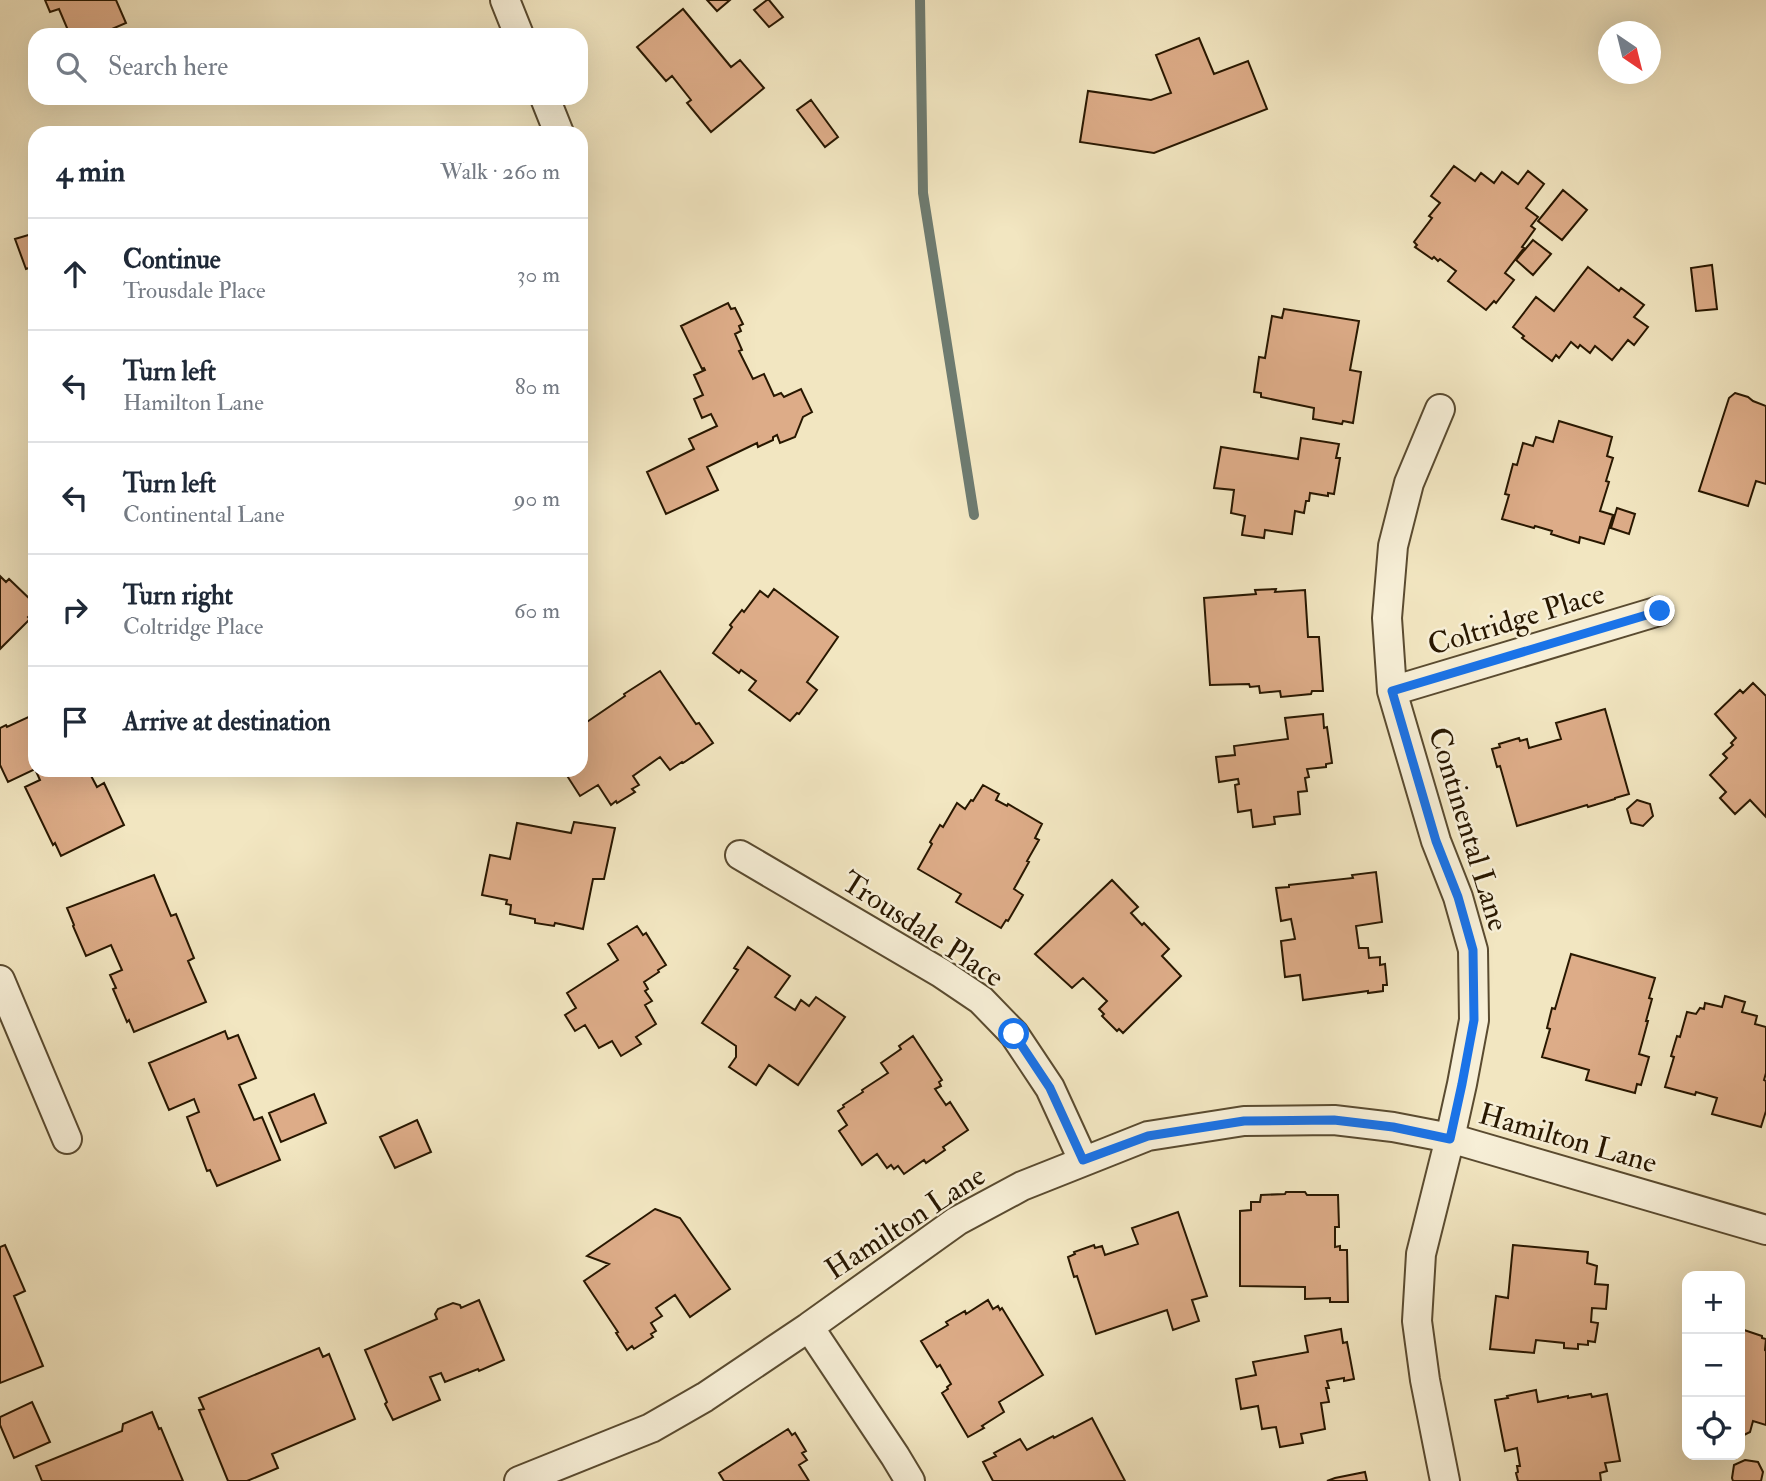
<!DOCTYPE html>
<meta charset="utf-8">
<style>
body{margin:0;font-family:"IM FELL Double Pica",serif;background:#f6f6f7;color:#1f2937}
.controls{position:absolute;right:21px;bottom:21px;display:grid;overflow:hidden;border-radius:14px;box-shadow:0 7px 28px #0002}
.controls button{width:63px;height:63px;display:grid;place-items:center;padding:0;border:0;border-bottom:2px solid #e0e1e3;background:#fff;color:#1f2937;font:35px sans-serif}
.compass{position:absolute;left:1598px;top:21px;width:63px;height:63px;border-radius:50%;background:#fff;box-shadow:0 7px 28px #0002;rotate:145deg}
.stop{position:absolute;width:21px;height:21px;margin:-16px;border:5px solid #1a73e8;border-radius:50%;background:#fff}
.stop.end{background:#1a73e8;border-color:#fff;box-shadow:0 2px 7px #0008}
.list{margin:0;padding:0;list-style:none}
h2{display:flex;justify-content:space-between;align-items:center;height:91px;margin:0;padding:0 28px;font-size:30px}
h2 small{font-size:23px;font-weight:400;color:#747a83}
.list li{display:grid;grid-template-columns:46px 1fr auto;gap:21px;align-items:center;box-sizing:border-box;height:112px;padding:0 28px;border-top:2px solid #e0e1e3}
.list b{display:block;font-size:26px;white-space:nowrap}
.list p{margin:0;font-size:23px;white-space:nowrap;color:#747a83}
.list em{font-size:23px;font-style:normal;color:#747a83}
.icon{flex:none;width:38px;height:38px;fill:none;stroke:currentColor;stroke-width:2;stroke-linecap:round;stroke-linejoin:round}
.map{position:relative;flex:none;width:1766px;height:1481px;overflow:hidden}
.search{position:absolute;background:#fff;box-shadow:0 7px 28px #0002;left:28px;top:28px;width:560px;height:77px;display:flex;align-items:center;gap:18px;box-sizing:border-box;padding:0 24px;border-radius:21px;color:#747a83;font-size:26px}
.panel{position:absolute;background:#fff;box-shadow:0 7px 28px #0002;left:28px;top:126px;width:560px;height:651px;border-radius:21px}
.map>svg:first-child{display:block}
</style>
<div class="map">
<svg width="1766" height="1481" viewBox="0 0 1766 1481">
<rect width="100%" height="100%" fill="#f2e6c1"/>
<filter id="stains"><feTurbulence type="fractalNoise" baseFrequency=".00286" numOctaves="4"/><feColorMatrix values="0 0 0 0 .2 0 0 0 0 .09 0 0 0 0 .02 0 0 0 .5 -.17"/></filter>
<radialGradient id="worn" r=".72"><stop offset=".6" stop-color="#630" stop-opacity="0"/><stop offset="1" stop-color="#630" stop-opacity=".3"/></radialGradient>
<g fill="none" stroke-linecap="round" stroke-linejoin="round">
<path stroke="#6e7b70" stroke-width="10" d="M920 0 923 193 974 515"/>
</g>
<path fill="#ddac88" stroke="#281700" stroke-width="2" d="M45 0H116L126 23 98 35H70L59 9 50 12Z
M707 0H730L717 11Z
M767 0H769L783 17 769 27 754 10Z
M683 9 731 67 740 60 764 88 711 132 687 103 691 100 672 76 666 81 637 47Z
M1199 38 1214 74 1248 61 1267 109 1154 153 1080 142 1088 91 1151 100 1171 93 1156 55Z
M811 100 838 137 825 147 797 110Z
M1454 166 1475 181 1481 173 1494 183 1502 172 1518 184 1528 171 1544 184 1526 208 1538 217 1531 226 1535 229 1522 247 1524 248 1505 273 1514 280 1496 303 1494 301 1486 310 1448 281 1456 271 1440 259 1438 261 1434 257 1432 259 1415 247 1417 245 1414 242 1432 218 1429 216 1440 203 1431 196Z
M1563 190 1587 210 1562 240 1538 221Z
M35 233V266L26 269 15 239Z
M1533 240 1551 254 1533 275 1516 260Z
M1712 265 1717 309 1696 311 1691 268Z
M1588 267 1619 291 1621 288 1644 305 1634 317 1648 327 1634 345 1628 340 1612 360 1595 346 1590 353 1580 345 1578 348 1571 342 1559 358 1556 355 1552 361 1522 338 1524 336 1513 327 1536 297 1554 311Z
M728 303 731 309 735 308 743 324 739 326 741 331 735 334 742 350 739 351 753 379 764 374 774 396 781 393 784 397 801 389 812 412 803 417 795 437 780 443 777 435 773 437V440L758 447 757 443 707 467 718 490 666 514 647 472 694 449 689 439 717 426 711 414 702 418 694 399 703 395 694 375 705 370 704 368 702 369 681 326Z
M1284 309 1359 321 1350 370 1361 372 1353 423 1343 421 1342 424 1313 419 1314 408 1261 397V393L1254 392 1259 357 1265 358 1272 316 1282 318Z
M1735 393 1748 397 1753 401 1766 406V484L1756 481 1748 506 1699 491 1729 398Z
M1559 421 1612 437 1607 456 1613 458 1606 481 1609 482 1600 511 1613 515 1604 544 1580 537 1579 543 1551 534 1552 531 1535 526 1534 528 1502 519 1509 495 1505 494 1513 464 1517 465 1523 443 1533 446 1536 437 1553 442Z
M1301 438 1339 444 1336 458H1340L1334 494 1328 493V496L1310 493 1309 501H1306L1304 513 1295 511 1292 534 1265 530 1264 538 1242 535 1245 516 1231 513 1234 490 1214 488 1221 447 1298 459Z
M1617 508 1635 514 1629 534 1611 528Z
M0 576 6 582 9 579 35 604V611L28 617 30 619 0 649Z
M774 589 838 637 807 682 817 690 799 714 797 713 790 721 749 690 756 681 741 670 739 673 713 653 732 627 730 625 742 610 744 612 760 591 768 597Z
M1276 589 1275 592 1305 590 1308 637H1319L1323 691H1312L1311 694 1281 697 1280 691 1260 693 1259 686 1250 687 1249 684 1210 685 1204 598 1256 594 1255 590Z
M660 671 696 724 699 723 713 743 683 763 682 762 670 770 660 757 633 776 639 785 632 789 635 792 617 803 616 801 611 805 598 785 580 796 564 771 565 770H581V726L625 696 624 694Z
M1753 683 1766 696V817L1750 800 1735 814 1720 798 1726 792 1710 775 1727 758 1723 754 1733 745 1731 743 1736 738 1715 714 1740 690 1743 693Z
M1605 709 1629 794 1615 798V799L1588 807 1587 805 1517 826 1500 766 1497 767 1492 749 1500 747 1499 744 1519 738 1520 741 1527 739 1529 748 1561 739 1556 723Z
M35 714V770H88L97 787 104 783 124 825 61 856 55 843 53 845 25 787 40 780 35 769 8 782 0 765V728L6 725 7 727Z
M1323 714 1324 728 1327 727 1332 763 1326 764V767L1307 769 1309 777 1305 778 1307 791 1298 792 1300 814 1274 817 1275 824 1253 827 1251 810 1238 812 1235 785 1239 784 1238 779 1219 782 1216 757 1235 755 1234 746 1288 739 1285 718Z
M983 785 999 794 996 800 1007 806 1008 804 1042 824 1035 838 1039 840 1027 861 1029 862 1014 889 1023 895 1008 921 1006 920 1001 928 956 902 961 894 918 869 932 844 930 842 940 825 943 827 957 803 965 809 971 800 973 801Z
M1637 800 1650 804 1653 816 1643 826 1631 823 1627 809Z
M574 822 615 828 604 879H593L583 929 555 923 554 926 535 923V919L510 914 511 905 506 904 507 900 482 895 490 855 510 859 517 823 571 833Z
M1376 872 1382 922 1356 926 1359 948H1368L1369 958 1380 957V965L1385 964 1387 985H1383V991L1368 993V991L1303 1000 1300 975 1285 977 1281 941 1295 939 1291 919 1281 921 1276 888 1289 887V885L1353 878 1352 875Z
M154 875 171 916 176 914 194 958 188 961 206 1002 134 1032 129 1020 127 1022 113 989 116 988 110 975 122 970 111 945 86 956 73 926 74 925 67 908Z
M1112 880 1138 907 1131 913 1142 925 1144 923 1169 949 1162 956 1181 976 1123 1033 1119 1029 1117 1031 1102 1016 1104 1014 1099 1009 1107 1001 1083 978 1072 988 1035 954Z
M637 926 643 935 646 933 666 965 658 970 659 972 644 982 648 989 645 991 652 1001 645 1005 656 1024 636 1037 641 1044 621 1056 612 1041 599 1048 585 1025 575 1031 565 1015 576 1008 567 993 618 960 608 944Z
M748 947 790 976 775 997 795 1010 801 1000 809 1006 816 997 845 1017 798 1085 769 1065 756 1085 729 1067 736 1057V1046L702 1023 738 970 734 968Z
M1571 954 1655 978 1649 998 1652 999 1646 1021H1648L1639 1054 1649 1057 1641 1085 1637 1084 1635 1093 1586 1080 1589 1070 1542 1057 1550 1029 1547 1028 1552 1008 1555 1009Z
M1725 996 1745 1002 1742 1012 1757 1016 1755 1024 1766 1027V1073L1764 1080 1766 1081V1111L1761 1127 1712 1114 1717 1098 1696 1092 1695 1095 1665 1087 1674 1057 1671 1056 1677 1036 1680 1037 1687 1012 1696 1014 1700 1008 1704 1009 1705 1003 1722 1007Z
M225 1031 228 1039 238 1035 256 1078 239 1085 254 1120 262 1117 280 1160 217 1186 210 1170 207 1171 187 1117 199 1112 194 1099 169 1110 149 1063Z
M913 1036 942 1080 939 1082 941 1086 935 1089 946 1105 950 1102 968 1130 943 1147 945 1150 926 1163 924 1160 904 1174 898 1166 894 1169 891 1165 887 1168 877 1154 862 1165 839 1131 847 1125 838 1111 844 1107 843 1105 863 1092 862 1090 888 1073 881 1063 901 1049 899 1046Z
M314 1094 326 1123 281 1142 269 1113Z
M417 1120 431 1152 395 1168 380 1137Z
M1286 1192H1305L1307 1195H1338L1339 1227H1335V1247L1340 1246V1250H1347L1348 1302H1330V1298L1305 1299V1287L1240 1286V1211L1251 1210V1202H1260L1261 1195 1285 1194Z
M655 1209 680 1218 730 1289 690 1317 675 1295 656 1308 662 1316 651 1323 656 1331 651 1334 653 1337 634 1349 632 1346 627 1350 616 1333 618 1332 584 1281 609 1264 587 1256Z
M1178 1212 1207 1296 1192 1300 1199 1321 1173 1330 1167 1310 1096 1334 1077 1276 1074 1277 1068 1257 1075 1254 1074 1252 1094 1245 1095 1248 1102 1246 1105 1255 1138 1244 1132 1228Z
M5 1245 25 1291 14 1296 43 1366 0 1383V1247Z
M1513 1245 1588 1252 1587 1263 1597 1266 1595 1284 1608 1285 1606 1309 1592 1308 1591 1322 1598 1323 1595 1342 1588 1341V1345L1578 1344V1349L1564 1348V1343L1536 1340 1534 1353 1490 1349 1496 1296 1508 1298Z
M479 1300 504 1360 479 1371 478 1369 445 1382 441 1373 430 1377 440 1400 393 1420 385 1404 387 1402 365 1350 437 1319 435 1314 438 1309 453 1303 460 1305 461 1308Z
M988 1300 993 1309 998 1306 1000 1310 1002 1308 1043 1375 999 1402 1004 1412 982 1426 984 1428 968 1437 942 1393 948 1389 947 1387 951 1384 940 1365 937 1367 921 1341 948 1325 946 1322 965 1311 966 1314Z
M1341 1329 1343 1343 1347 1342 1354 1379 1344 1381V1378L1327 1381 1329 1388H1326L1329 1402 1321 1403 1325 1429 1301 1434 1303 1443 1280 1447 1276 1427 1262 1429 1258 1406 1241 1409 1236 1379 1256 1375 1253 1362 1308 1352 1305 1336Z
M1741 1329 1762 1336V1338L1766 1339 1765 1350 1766 1351V1425L1753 1421 1750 1432 1740 1437Z
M319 1348 323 1357 329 1354 355 1419 272 1454 278 1468 247 1481H228L199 1410 204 1409 199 1398Z
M1536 1390 1538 1402 1568 1396V1398L1591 1394 1592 1397 1607 1394 1620 1461 1605 1463 1607 1471 1600 1473 1601 1481H1518L1516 1473 1518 1472 1517 1466H1520L1517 1448 1505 1451 1495 1400 1508 1398 1507 1396Z
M32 1402 50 1442 14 1458 0 1425V1417Z
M152 1412 159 1429 161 1428 183 1481H42L36 1466 122 1431 123 1424Z
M1092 1418 1125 1481H993L983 1462 996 1456 994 1453 1020 1439 1027 1450 1053 1436 1054 1438Z
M788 1429 792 1435 795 1433 806 1451 802 1453 807 1460 799 1465 809 1481H724L719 1473Z
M1745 1460 1758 1462 1763 1472 1761 1481H1733L1732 1478 1734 1465Z
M1365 1472 1367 1481H1327L1335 1478Z"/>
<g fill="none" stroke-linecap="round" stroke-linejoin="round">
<defs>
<path id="minor" d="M505 0 519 35
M545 98 559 133
M1440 409 1409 483 1393 546 1387 618 1392 691 1436 841 1458 897 1473 950 1474 1020 1462 1084 1450 1138 1421 1254 1417 1321 1425 1380 1445 1481
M1392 691 1659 611
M740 855 941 973 981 1000 1014 1034 1050 1088 1083 1160
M0 980 67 1139
M809 1327 895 1456 910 1481
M519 1481 651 1428 705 1397 809 1327 957 1221 1022 1186 1148 1136 1244 1121 1334 1120 1393 1127 1450 1138 1766 1230"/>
</defs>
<use href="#minor" stroke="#5a4b30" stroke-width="32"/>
<use href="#minor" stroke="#f7efd7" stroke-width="28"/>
</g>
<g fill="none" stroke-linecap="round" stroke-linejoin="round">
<path stroke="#1a73e8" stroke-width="9" d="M1014 1034 1050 1088 1083 1160 1148 1136 1244 1121 1334 1120 1393 1127 1450 1139 1462 1084 1474 1020 1473 950 1458 897 1436 841 1392 691 1660 611"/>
</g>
<g text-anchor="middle" stroke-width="5" stroke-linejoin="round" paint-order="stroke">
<g font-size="30" fill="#281700" stroke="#f7efd7">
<text transform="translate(1516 619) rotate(-17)" y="10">Coltridge Place</text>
<text transform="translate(1469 829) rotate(73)" y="10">Continental Lane</text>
<text transform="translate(923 929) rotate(33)" y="10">Trousdale Place</text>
<text transform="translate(1568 1138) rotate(16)" y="10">Hamilton Lane</text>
<text transform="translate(905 1222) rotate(-33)" y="10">Hamilton Lane</text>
</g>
</g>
<rect width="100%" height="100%" filter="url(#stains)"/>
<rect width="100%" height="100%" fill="url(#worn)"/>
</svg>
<div class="controls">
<button>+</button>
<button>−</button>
<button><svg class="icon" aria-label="locate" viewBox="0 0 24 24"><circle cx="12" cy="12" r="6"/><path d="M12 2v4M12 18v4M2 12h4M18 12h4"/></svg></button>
</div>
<svg class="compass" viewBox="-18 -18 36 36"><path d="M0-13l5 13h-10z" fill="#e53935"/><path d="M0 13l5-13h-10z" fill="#747a83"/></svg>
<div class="stop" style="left:1014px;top:1034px"></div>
<div class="stop end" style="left:1660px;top:611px"></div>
<div class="search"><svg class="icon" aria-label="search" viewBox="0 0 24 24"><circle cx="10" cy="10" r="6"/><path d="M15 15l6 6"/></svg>Search here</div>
<section class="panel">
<h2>4 min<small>Walk · 260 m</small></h2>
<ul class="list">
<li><svg class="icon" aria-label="ahead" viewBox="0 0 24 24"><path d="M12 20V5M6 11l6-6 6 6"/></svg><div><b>Continue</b><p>Trousdale Place</p></div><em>30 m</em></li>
<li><svg class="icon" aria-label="left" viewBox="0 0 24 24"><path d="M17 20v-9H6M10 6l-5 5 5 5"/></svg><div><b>Turn left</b><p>Hamilton Lane</p></div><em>80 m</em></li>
<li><svg class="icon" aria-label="left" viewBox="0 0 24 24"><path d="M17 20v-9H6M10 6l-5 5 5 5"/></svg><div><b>Turn left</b><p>Continental Lane</p></div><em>90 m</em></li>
<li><svg class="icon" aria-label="right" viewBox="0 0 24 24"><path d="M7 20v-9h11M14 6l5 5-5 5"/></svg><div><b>Turn right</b><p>Coltridge Place</p></div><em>60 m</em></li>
<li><svg class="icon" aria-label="arrive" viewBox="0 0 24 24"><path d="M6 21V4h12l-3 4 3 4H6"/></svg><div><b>Arrive at destination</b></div></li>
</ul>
</section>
</div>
